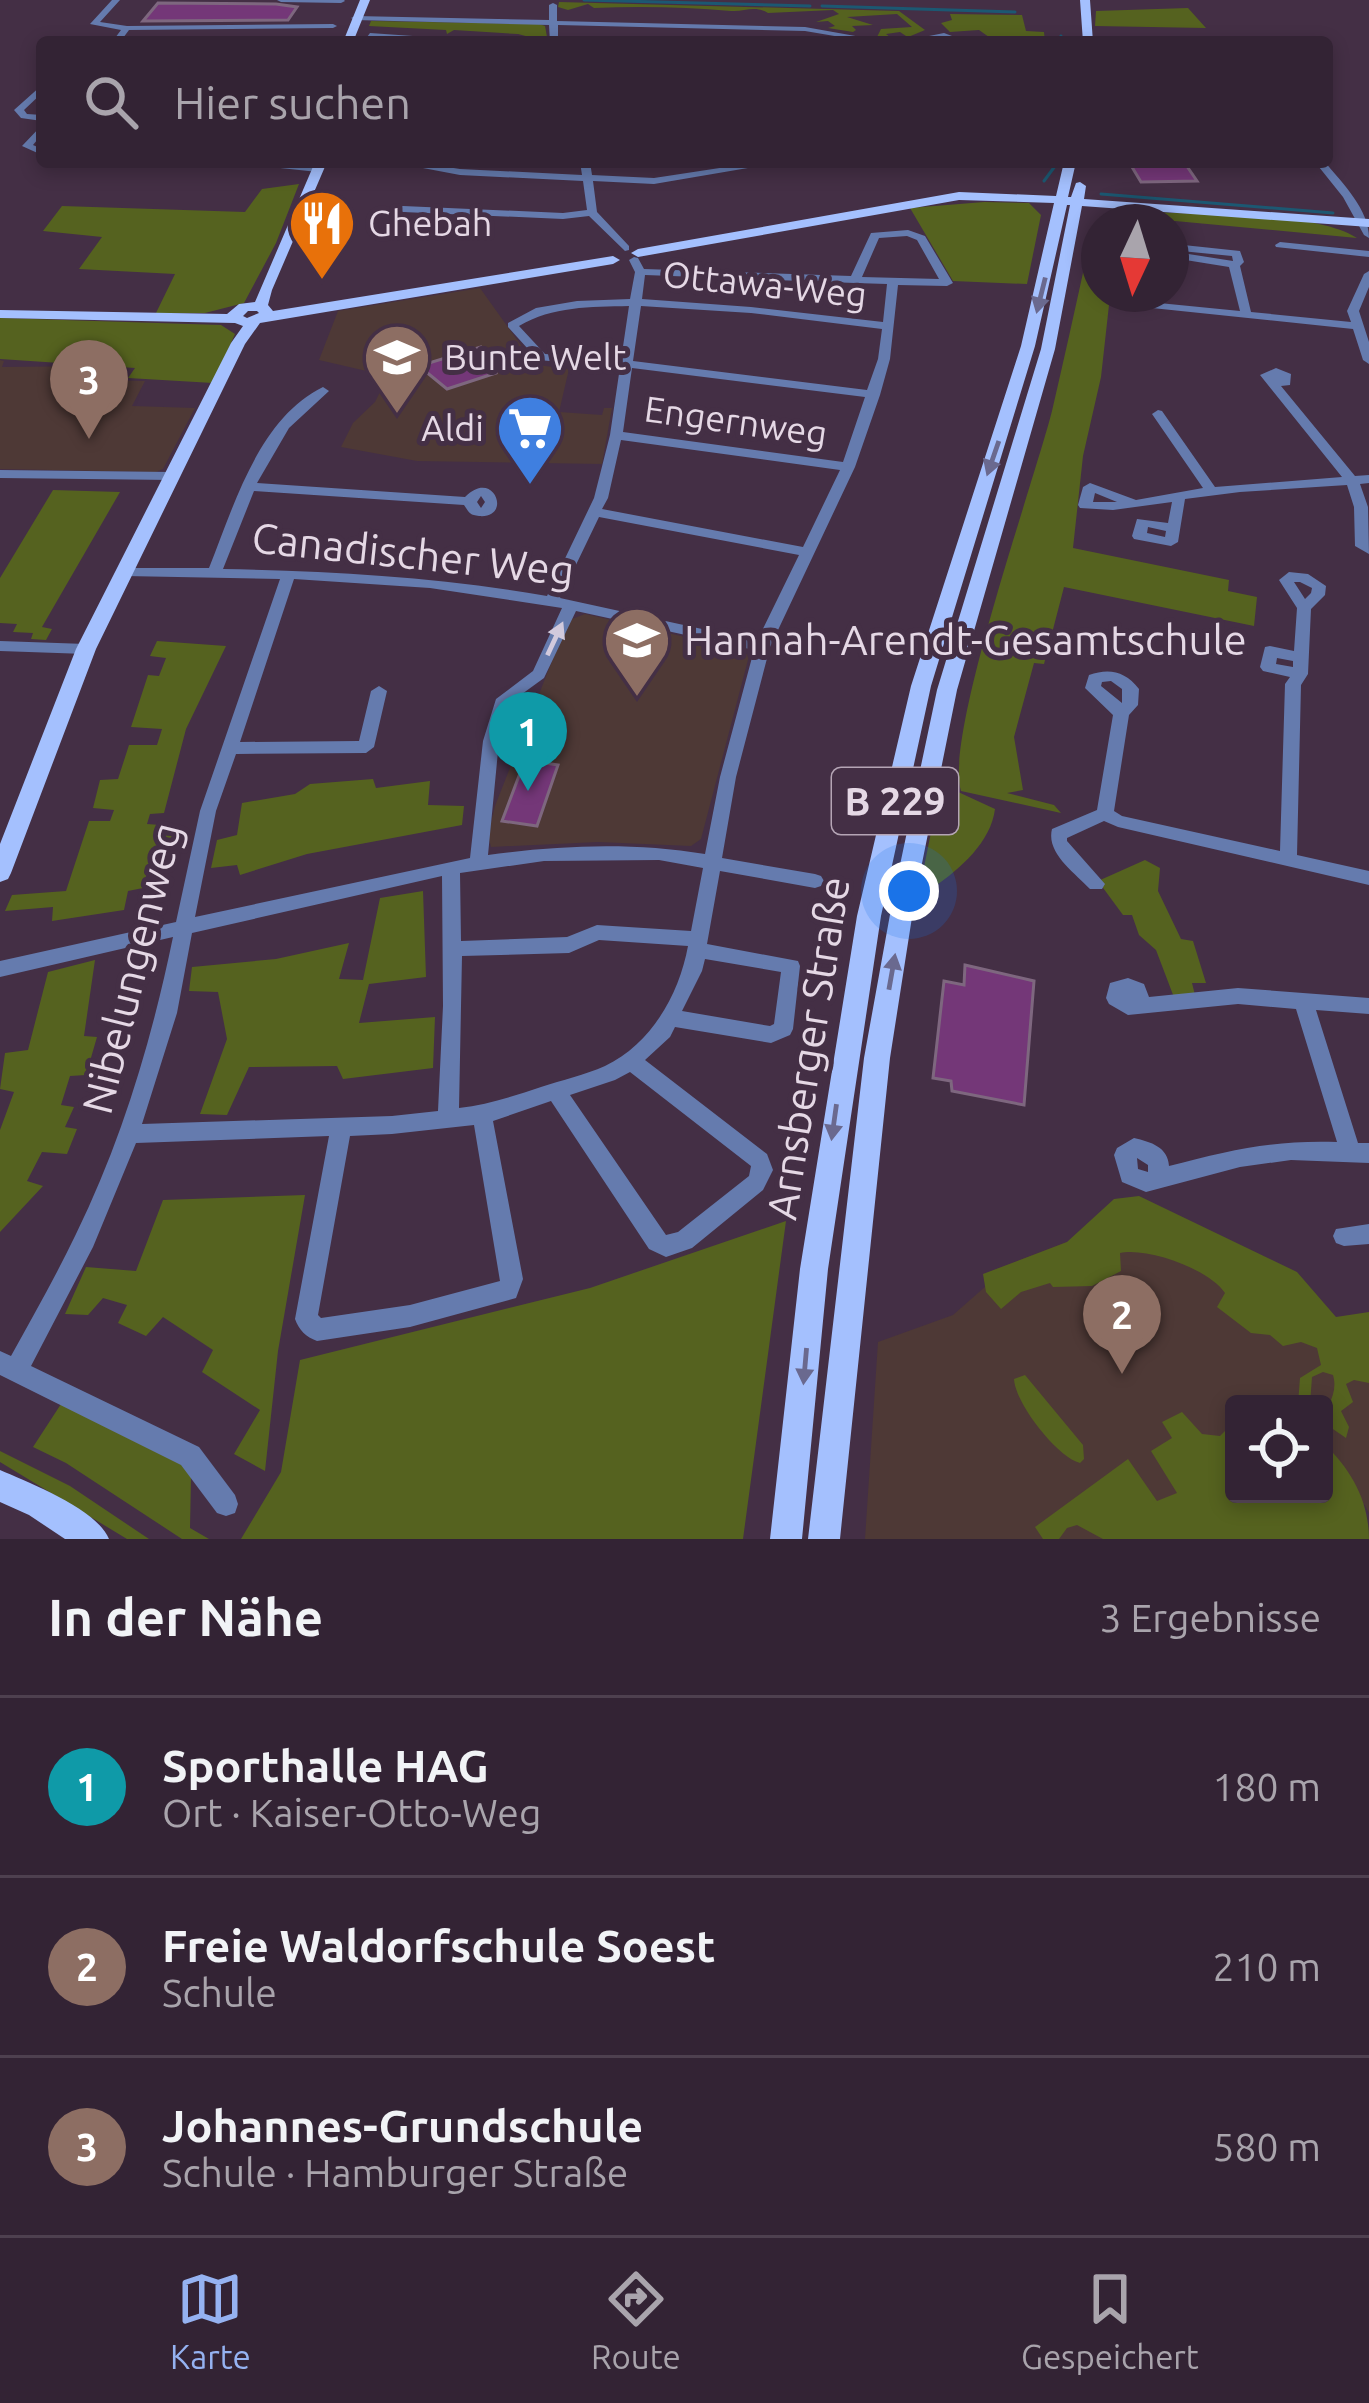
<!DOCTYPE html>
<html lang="de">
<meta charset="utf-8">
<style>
body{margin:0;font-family:Ubuntu,sans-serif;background:#3b2b3c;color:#f1f3f6}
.controls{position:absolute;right:36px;bottom:36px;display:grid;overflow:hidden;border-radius:12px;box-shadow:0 6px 18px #0003}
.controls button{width:108px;height:108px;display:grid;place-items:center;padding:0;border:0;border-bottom:3px solid #4e404f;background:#332334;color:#f1f3f6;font:60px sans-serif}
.compass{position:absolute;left:1081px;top:204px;width:108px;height:108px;border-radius:50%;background:#332334;box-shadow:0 6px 18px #0003;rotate:184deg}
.you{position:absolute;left:909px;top:891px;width:42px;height:42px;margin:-30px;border:9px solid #fff;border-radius:50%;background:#1a73e8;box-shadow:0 0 0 18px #1a73e833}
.badge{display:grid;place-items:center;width:78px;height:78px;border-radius:50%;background:#95b2f1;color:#fff;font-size:39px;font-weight:700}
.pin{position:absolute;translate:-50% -99px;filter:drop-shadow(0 3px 6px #0008)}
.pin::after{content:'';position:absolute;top:63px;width:42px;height:36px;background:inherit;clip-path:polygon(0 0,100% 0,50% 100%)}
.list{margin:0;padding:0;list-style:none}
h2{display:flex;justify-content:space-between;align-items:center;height:156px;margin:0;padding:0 48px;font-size:51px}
h2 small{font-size:39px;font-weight:400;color:#a9a4ac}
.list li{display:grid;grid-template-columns:78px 1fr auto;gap:36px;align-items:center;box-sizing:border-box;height:180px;padding:0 48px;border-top:3px solid #4e404f}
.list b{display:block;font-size:45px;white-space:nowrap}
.list p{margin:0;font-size:39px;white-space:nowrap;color:#a9a4ac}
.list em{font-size:39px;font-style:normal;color:#a9a4ac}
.icon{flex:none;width:66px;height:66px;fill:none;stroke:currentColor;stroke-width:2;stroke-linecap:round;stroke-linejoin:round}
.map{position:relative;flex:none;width:1369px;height:1539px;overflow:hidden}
.search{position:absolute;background:#332334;box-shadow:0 6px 18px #0003;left:36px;right:36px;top:36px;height:132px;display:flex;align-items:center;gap:30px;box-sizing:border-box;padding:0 42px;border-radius:12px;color:#a9a4ac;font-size:45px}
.sheet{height:696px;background:#332334}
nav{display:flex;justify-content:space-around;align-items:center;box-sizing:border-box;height:168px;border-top:3px solid #4e404f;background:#332334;font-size:33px;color:#a9a4ac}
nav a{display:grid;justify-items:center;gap:6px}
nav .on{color:#95b2f1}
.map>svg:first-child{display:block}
</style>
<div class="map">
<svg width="1369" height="1539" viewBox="0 0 1369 1539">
<rect width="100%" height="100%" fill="#442f45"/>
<path fill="#4e3936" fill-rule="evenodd" d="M480 288 525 351 541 359 537 365 569 369 559 412 602 415 604 408H612L602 464 417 461 341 447 353 423 375 402 388 376 319 360 338 311Z
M0 360 4 361 2 367 102 366 95 380 145 381 132 406 195 408 163 469 156 472 0 469Z
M585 614 742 650 749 656 701 839 691 846 598 842 491 847 488 835 495 806 554 656 572 619Z
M1152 1209 1369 1345V1513L1364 1504 1310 1539H865L878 1342 953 1315 986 1286 989 1272ZM1234 1404H1324V1494H1234Z"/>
<path fill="#55621f" d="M559 2 899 11 925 30 901 40 906 36 900 32 886 34 895 41 877 37 881 29 912 27 897 14 847 17 873 25 852 26 856 30 853 32 828 28 835 26 828 21 816 22 839 14 833 10 768 13C754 5 745 12 731 11 686 7 640 6 594 8L588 4 568 10 558 7Z
M1188 8 1206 28 1095 26 1096 11Z
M950 14 1022 15 1026 31 1044 32 1045 42H996L979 30 950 32 941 23 952 20Z
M371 21 539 24 545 26 548 42 518 34 454 30 447 34 446 30 369 26Z
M299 184 276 243 244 303 205 313H156L175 274 79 269 102 237 43 231 62 206 245 212 262 189Z
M984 202 1029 203 1041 215 1027 284 953 281 910 208Z
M1157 212C1210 216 1313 211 1357 238L1175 221 1101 222 1126 213Z
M1099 224V294H1125L1124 306 1109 305 1101 377 1083 456 1073 548 1229 580 1228 591 1257 597 1254 626 1064 587 1044 664 1034 663 1014 737 1023 790 1007 793 1054 805 1061 813 961 791C944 737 1034 482 1052 411 1066 351 1079 291 1092 232Z
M0 318 221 325 235 334 213 383 128 378 135 368 0 359Z
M53 490 120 492 42 627 52 629 46 640 31 639 33 633 13 632 17 624 0 623V578Z
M157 641 226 646 186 729 164 813 150 814 147 824 160 825 158 836 183 835 182 846 153 848 143 888 128 891 124 910 52 921 53 907 5 911 12 895 66 891 89 821H110L114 810 93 808 100 780 118 779 129 745H157L162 729 131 727 148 675 159 676 166 658 150 656Z
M943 773 956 791 995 809C991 842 960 869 934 887L924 867Z
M373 779 376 788 430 781 428 805 464 806 462 825 307 854 240 875 237 865 211 868 217 840 237 835 242 803 295 794 310 784Z
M1145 860 1160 868 1158 891 1181 939 1193 941 1206 983H1192L1195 995 1175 1000 1156 950 1139 935 1132 915H1123L1098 881Z
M423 891 426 977 369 984 359 1023 435 1017 433 1068 343 1079 337 1066 249 1067 227 1115 200 1114 227 1039 218 992 189 991 192 967 276 959 349 943 339 979 363 980 380 898Z
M95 960 84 1036 97 1037 86 1075 70 1076 61 1105 74 1107 65 1127 77 1129 67 1154 42 1152 27 1181 43 1186 0 1232V1130L14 1092 0 1089 5 1053 28 1050 48 972Z
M305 1195 278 1351 265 1471 234 1454 260 1410 202 1372 213 1350 163 1317 146 1336 118 1323 127 1305 103 1298 88 1315 65 1314 86 1267 136 1271 163 1200Z
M1139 1196 1297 1272 1336 1317 1369 1312V1383L1354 1380 1346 1384 1353 1402 1341 1411 1349 1427 1346 1438 1324 1423C1324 1406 1339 1396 1333 1375L1323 1372 1312 1377 1310 1404H1298L1300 1378 1321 1365 1317 1348 1301 1342 1283 1346 1270 1335 1251 1333 1217 1307 1225 1293C1209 1269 1147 1247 1120 1253L1121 1271 1092 1286 1053 1287 1050 1283 1021 1292 1001 1309 986 1292 983 1274 1067 1242 1114 1199Z
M786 1221 743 1539H241L281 1472 300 1360 590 1288Z
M1025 1375 1083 1445 1084 1459 1080 1463C1057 1457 1015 1403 1014 1379Z
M61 1404 185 1465 191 1477 190 1528 209 1539H182L66 1463 33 1447Z
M1228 1406 1234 1407V1494H1324V1444C1352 1470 1369 1502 1369 1539H1103L1077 1525 1067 1528 1059 1539H1043L1035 1527 1128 1459 1157 1501 1177 1493 1151 1451 1172 1438 1162 1422 1182 1412 1202 1434 1220 1436 1228 1428Z
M0 1451 70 1486 149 1539H127L0 1462Z"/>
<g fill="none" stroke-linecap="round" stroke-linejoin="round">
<path stroke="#1c5872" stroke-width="3" d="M584 0 810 6
M822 6 1015 12
M1061 36 1063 42
M1044 181 1058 162
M1101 194 1333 213"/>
</g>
<path fill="#743778" stroke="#7e677f" stroke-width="3" d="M158 3 276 4 297 7 288 20 143 21Z
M1129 162H1184L1197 181 1141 182Z
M481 347 497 362 493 363 496 373 447 389 419 366Z
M525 760 558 765 537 826 502 821Z
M965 965 1034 981 1024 1105 952 1091 951 1081 933 1078 944 981 964 985Z"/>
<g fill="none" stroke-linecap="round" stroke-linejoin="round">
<path fill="#657bae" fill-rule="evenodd" d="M112 0H120L100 22 127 26 333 24 337 26 333 28 129 30 120 42H112L121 30 90 24Z
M277 0H344L345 1 341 3 281 2Z
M553 3 557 5V21L805 27 889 42H870L805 31 558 25V42H550L549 25 355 20 351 18 355 16 549 20V5Z
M370 33 470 40 474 42 367 37Z
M944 33 968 42H956L943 38 899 42Z
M42 85V93L24 110 27 114 42 115V121L21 118 14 110Z
M42 125V134L33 145 42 149V155L22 146Z
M247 162 318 166 323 169 318 172 252 165Z
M391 162H415L460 169 582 175 580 162H590L592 175 654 178 759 162H783L654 184 593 181 597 212 629 246V250L625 251 589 216 563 219 403 212 398 209 403 206 563 213 587 210 583 181 460 175Z
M1315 162H1325C1343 184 1369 209 1369 238L1364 235 1343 197Z
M908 230 925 236 953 283 947 286 898 285 890 359 880 395 855 467 770 647 736 777 722 858 815 874 821 876 824 881 821 886 815 888 720 871 707 944 798 961 800 966 793 1029 790 1035 771 1043 675 1027 670 1037 645 1060 767 1154 773 1170 763 1190 692 1248 666 1257 649 1249 551 1101 493 1121 523 1279 516 1298 410 1327 317 1341C306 1337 299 1330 295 1319L329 1136 136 1143 93 1247 31 1366 199 1447 235 1495 238 1504 235 1513 226 1516 217 1513 181 1465 0 1375V1351L11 1356C33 1316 56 1276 76 1234 122 1140 152 1039 173 937L0 977V961L176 922 200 811 280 579 125 576 120 574 118 571 120 568H209C234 506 258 419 323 387L329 391 289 428 257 483 465 497C494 467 513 519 479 516 469 515 469 512 464 505L254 491 223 569C331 571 439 577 547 596L594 498 610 435 620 367 538 360 508 327V323L536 308 577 301 630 299 635 272 629 260 634 257 638 258 644 269 851 276 871 233ZM907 236 917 240 939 279 862 277 879 238ZM645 275 855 283 887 284 883 322 751 307 642 299ZM629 306 621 360 545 354 519 326C553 306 590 307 629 306ZM641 306 751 313 882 329 878 359 867 390 633 361ZM632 368 865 397 843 462 623 432ZM621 440 840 470 803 547 602 509 608 498ZM481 496 485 502 481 508 477 502ZM599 517 799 555 757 641 560 598ZM294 579 430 588 562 608 533 671 496 699 483 741 470 858 195 917 216 811 236 754 366 753 374 747 387 691 379 686 371 691 359 741 240 742ZM576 611 754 650 720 777 705 854C633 842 560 845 488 855L499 741 511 702 544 678ZM659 860 703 868 691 931 597 925 567 937 461 941 460 873 544 861ZM442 876 443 1006 438 1111 392 1116 142 1124 177 1013 192 933ZM599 940 688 946C679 995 651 1044 605 1066 585 1075 562 1080 541 1087 514 1096 487 1105 459 1108L462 956 569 953ZM705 959 781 972 774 1024 770 1026 682 1011 702 971ZM630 1072 751 1166 749 1176 678 1232 666 1235 570 1095 615 1080ZM474 1125 500 1281 410 1305 321 1318 318 1315 350 1136 392 1134Z
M1280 242 1369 251V257L1276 247 1275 245Z
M1174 244 1240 251 1244 262 1240 266 1251 312 1351 322 1347 311 1364 274 1369 271V287L1359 311 1369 342V364L1363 360 1353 329 1152 308 1144 302V298H1152L1159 303 1240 311 1229 267 1173 258 1171 245ZM1181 251 1232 256 1233 261 1182 253Z
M1276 368 1291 374 1290 385 1281 386 1355 476 1369 475V483L1360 484 1368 507 1369 554 1355 546 1354 507 1347 485 1240 492 1185 499 1178 542 1171 546 1134 539 1132 536 1137 519 1168 523 1172 502 1113 510 1080 508 1078 505 1083 487 1090 483 1136 500 1203 488 1152 414 1158 410 1162 411 1215 487 1342 477 1260 375ZM1095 493 1117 502H1093ZM1148 527 1166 531 1165 537 1147 533Z
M0 470 172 472 179 476 172 480 0 478Z
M1289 572 1308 574 1326 586 1325 595 1311 609 1308 674 1301 685 1297 855 1369 871V885L1118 827 1104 821 1067 838V841L1105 884 1102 889H1090C1074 872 1046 853 1052 829L1097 810 1113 715 1085 688 1089 675C1109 668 1125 671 1139 689L1138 705 1129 715 1114 811 1122 816 1280 851 1285 684 1290 677 1263 671 1260 667 1265 647 1270 646 1294 651 1297 608 1279 580ZM1294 582H1300L1312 588 1311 593 1305 599ZM1277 658 1293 661V667L1276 664ZM1102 682 1111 681 1122 689V703L1101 686Z
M0 641 86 644 94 649 86 654 0 651Z
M1128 978 1144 984 1149 997 1238 988 1369 998V1014L1316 1010 1358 1143H1369V1163L1291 1160 1240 1167 1146 1192 1122 1182 1114 1155 1117 1148 1134 1138C1151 1142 1168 1147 1169 1166 1231 1150 1272 1140 1337 1142L1296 1009 1238 1004 1128 1015 1109 1004 1106 998 1110 983ZM1137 1158 1148 1165V1172L1138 1169Z
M1369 1224V1244L1344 1246 1336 1243 1333 1236 1336 1229Z"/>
<path fill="#a4c0fe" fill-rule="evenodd" d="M360 0H370L353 42H343Z
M1080 0H1090L1093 42H1083Z
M315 162H327L272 290 268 305 273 311 613 256 620 260 613 264 260 323 245 344 96 649 11 873 8 879 0 882V844L76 649 231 343 243 326 235 323 0 318V310L227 314 239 304 255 302ZM248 311H257L259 313 247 318 243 316Z
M1064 162H1076L1068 197H1071L1076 183 1080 182 1086 186 1084 199 1369 219V227L1082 206 1055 349 957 690 915 898 890 1058 840 1539H808L864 1058 893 898 937 690 1041 349 1070 205H1067L1035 346 931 686 881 916 828 1269 802 1539H770L800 1269 857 916 911 686 1021 346 1054 203 959 200 638 257 631 253 638 249 959 192 1056 196Z
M0 1470C30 1483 97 1509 109 1539H65L29 1515 0 1502Z"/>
</g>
<defs><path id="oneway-solid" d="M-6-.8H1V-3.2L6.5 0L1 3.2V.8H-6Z" transform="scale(3)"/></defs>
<g fill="#6a698f">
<use href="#oneway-solid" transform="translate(1041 295) rotate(104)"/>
<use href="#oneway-solid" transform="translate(993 458) rotate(109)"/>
<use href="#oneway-solid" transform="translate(892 972) rotate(-80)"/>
<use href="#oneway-solid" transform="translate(834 1122) rotate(98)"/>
<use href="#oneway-solid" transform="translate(805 1366) rotate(95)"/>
</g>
<use fill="#d2cadd" href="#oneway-solid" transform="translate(555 639) rotate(-65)"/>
<defs>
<symbol id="restaurant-pin" viewBox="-11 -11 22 30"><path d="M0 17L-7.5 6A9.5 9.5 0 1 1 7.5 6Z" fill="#e8710a" stroke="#442f45"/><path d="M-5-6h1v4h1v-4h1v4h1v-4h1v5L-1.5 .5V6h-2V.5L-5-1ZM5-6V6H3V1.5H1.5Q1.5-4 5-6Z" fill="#fff"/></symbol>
<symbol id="school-pin" viewBox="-11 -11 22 30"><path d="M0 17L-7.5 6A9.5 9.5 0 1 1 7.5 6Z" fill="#8d6e63" stroke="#442f45"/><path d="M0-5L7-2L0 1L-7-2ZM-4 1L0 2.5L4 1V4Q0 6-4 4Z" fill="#fff"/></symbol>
<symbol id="supermarket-pin" viewBox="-11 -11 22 30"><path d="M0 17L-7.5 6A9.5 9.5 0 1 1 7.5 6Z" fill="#3f7fe0" stroke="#442f45"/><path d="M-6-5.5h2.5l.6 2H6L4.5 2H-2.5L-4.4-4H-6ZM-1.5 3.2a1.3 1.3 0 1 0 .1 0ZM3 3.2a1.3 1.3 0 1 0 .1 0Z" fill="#fff"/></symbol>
</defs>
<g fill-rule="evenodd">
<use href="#restaurant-pin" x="284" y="185" width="76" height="104"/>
<use href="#school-pin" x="359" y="319" width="76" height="104"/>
<use href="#supermarket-pin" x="492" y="390" width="76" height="104"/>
<use href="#school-pin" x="599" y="602" width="76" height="104"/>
</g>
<g text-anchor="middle" stroke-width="10" stroke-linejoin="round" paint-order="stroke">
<g font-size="36" fill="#e5d8e5" stroke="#442f45" text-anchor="start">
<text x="368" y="236">Ghebah</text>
<text x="444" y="370">Bunte Welt</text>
<text x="484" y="441" text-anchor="end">Aldi</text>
</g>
<g font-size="36" fill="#e5d8e5" stroke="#442f45">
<text transform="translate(765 284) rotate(6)" y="13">Ottawa-Weg</text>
<text transform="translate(736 421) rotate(8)" y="13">Engernweg</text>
</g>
<rect fill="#442f45" stroke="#b5a5b5" stroke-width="3" x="832" y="768" width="126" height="66" rx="9"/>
<g font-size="39" font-weight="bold" fill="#e5d8e5">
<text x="895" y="815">B 229</text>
</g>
<g font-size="42" fill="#e5d8e5" stroke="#442f45">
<text transform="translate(413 554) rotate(6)" y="15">Canadischer Weg</text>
<text transform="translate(132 968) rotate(-76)" y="15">Nibelungenweg</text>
<text transform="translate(808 1048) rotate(-81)" y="15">Arnsberger Straße</text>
</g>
<g font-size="42" fill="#e5d8e5" stroke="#442f45" text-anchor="start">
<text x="684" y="655">Hannah-Arendt-Gesamtschule</text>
</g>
</g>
</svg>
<div class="controls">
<button><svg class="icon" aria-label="locate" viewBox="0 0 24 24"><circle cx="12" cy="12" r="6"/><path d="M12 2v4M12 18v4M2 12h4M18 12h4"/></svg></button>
</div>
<svg class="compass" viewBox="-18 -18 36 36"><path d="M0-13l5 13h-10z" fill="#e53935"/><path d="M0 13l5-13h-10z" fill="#a9a4ac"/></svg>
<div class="you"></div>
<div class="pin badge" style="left:528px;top:791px;background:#0f9aa8">1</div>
<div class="pin badge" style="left:1122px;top:1374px;background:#8d6e63">2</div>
<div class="pin badge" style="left:89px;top:439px;background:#8d6e63">3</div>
<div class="search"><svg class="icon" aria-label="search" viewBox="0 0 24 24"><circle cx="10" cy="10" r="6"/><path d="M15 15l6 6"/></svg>Hier suchen</div>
</div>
<section class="sheet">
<h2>In der Nähe<small>3 Ergebnisse</small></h2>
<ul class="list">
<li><span class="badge" style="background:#0f9aa8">1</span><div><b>Sporthalle HAG</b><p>Ort · Kaiser-Otto-Weg</p></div><em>180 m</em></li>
<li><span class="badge" style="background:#8d6e63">2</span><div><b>Freie Waldorfschule Soest</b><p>Schule</p></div><em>210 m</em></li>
<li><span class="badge" style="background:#8d6e63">3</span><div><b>Johannes-Grundschule</b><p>Schule · Hamburger Straße</p></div><em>580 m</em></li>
</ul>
</section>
<nav>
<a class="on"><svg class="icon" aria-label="map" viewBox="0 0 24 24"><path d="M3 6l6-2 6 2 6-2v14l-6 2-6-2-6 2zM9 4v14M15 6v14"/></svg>Karte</a>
<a><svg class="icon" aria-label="directions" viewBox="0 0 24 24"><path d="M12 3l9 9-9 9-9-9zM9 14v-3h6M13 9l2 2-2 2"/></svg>Route</a>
<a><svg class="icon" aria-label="saved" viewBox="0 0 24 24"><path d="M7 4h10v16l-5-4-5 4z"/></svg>Gespeichert</a>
</nav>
